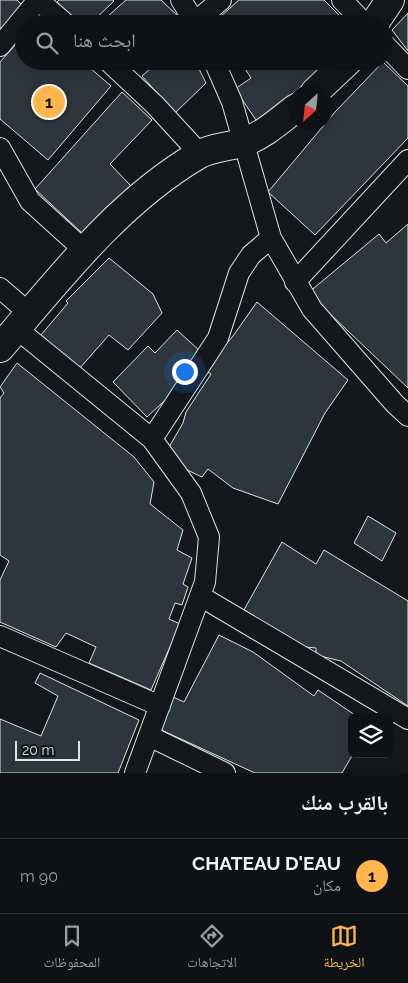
<!DOCTYPE html>
<html lang="ar">
<meta charset="utf-8">
<style>
body{margin:0;font-family:Raleway,"Noto Naskh Arabic",sans-serif;background:#181b1e;color:#f1f3f6;direction:rtl}
.controls{position:absolute;right:15px;bottom:15px;display:grid;overflow:hidden;border-radius:8px;box-shadow:0 5px 20px #0002}
.controls button{width:45px;height:45px;display:grid;place-items:center;padding:0;border:0;border-bottom:1px solid #2f3234;background:#0f1215;color:#f1f3f6;font:25px sans-serif}
.compass{position:absolute;left:288px;top:85px;width:45px;height:45px;border-radius:50%;background:#0f1215;box-shadow:0 5px 20px #0002;rotate:207deg}
.scale{position:absolute;left:15px;bottom:12px;width:65px;box-sizing:border-box;padding-left:5px;border:2px solid #d8e6dc;border-top:0;font-size:14px;line-height:18px;white-space:nowrap;color:#d8e6dc;-webkit-text-stroke:4px #14181c;paint-order:stroke}
.you{position:absolute;left:184px;top:371px;width:18px;height:18px;margin:-12px;border:4px solid #fff;border-radius:50%;background:#1a73e8;box-shadow:0 0 0 8px #1a73e833}
.badge{display:grid;place-items:center;width:32px;height:32px;border-radius:50%;background:#ffb74d;color:#111;font-size:16px;font-weight:700}
.pin{position:absolute;translate:-50% -50%;border:2px solid #fff;box-shadow:0 1px 5px #0006}
.list{margin:0;padding:0;list-style:none}
h2{display:flex;justify-content:space-between;align-items:center;height:65px;margin:0;padding:0 20px;font-size:21px}
h2 small{font-size:16px;font-weight:400;color:#9b9ea0}
.list li{display:grid;grid-template-columns:32px 1fr auto;gap:15px;align-items:center;box-sizing:border-box;height:75px;padding:0 20px;border-top:1px solid #2f3234}
.list b{display:block;font-size:19px;white-space:nowrap}
.list p{margin:0;font-size:16px;white-space:nowrap;color:#9b9ea0}
.list em{font-size:16px;font-style:normal;color:#9b9ea0}
.icon{flex:none;width:28px;height:28px;fill:none;stroke:currentColor;stroke-width:2;stroke-linecap:round;stroke-linejoin:round}
.map{position:relative;flex:none;width:408px;height:773px;overflow:hidden;direction:ltr}
.search{position:absolute;background:#0f1215;box-shadow:0 5px 20px #0002;left:15px;right:15px;top:15px;height:55px;display:flex;align-items:center;gap:12px;box-sizing:border-box;padding:0 18px;border-radius:28px;color:#9b9ea0;font-size:19px}
.sheet{height:140px;background:#0f1215}
nav{display:flex;justify-content:space-around;align-items:center;box-sizing:border-box;height:70px;border-top:1px solid #2f3234;background:#0f1215;font-size:14px;color:#9b9ea0}
nav a{display:grid;justify-items:center;gap:2px}
nav .on{color:#ffb74d}
.map>svg:first-child{display:block}
</style>
<div class="map">
<svg width="408" height="773" viewBox="0 0 408 773">
<rect width="100%" height="100%" fill="#14181c"/>
<path fill="#2c363c" stroke="#d8e6dc" d="M0 0H17L24 7 0 32Z
M59 0H113L114 1 90 24H80L57 2Z
M126 0H161L180 18 173 24H116L108 16Z
M239 0H324L348 24H225L221 16Z
M408 13V51L392 30Z
M24 35V61H82L111 86 48 160 0 119V62Z
M159 61H195L206 83 175 113 142 76Z
M240 61H331L258 123 235 89 251 78Z
M383 62 408 86V138L315 235 268 192 335 112Z
M122 92 152 120 110 164 131 186 83 234 35 189Z
M408 224V388L308 293 379 234 386 243Z
M109 258 153 294 162 313 128 350 109 335 79 369 41 335 68 303 66 301Z
M257 302 348 380 325 413 278 504 233 488 208 469 202 477 183 468 165 454 183 423 186 412 211 374 204 370 233 336Z
M177 330 202 353 188 379 147 417 113 382 148 346 155 353Z
M17 363 134 457 154 482 150 504 183 530 177 550 192 558 183 584 188 587 182 605 175 603 169 619 180 624 151 690 89 663 96 647 66 633 56 647 0 622V580L9 561 0 555V398L4 393 0 387Z
M368 516 396 533 382 561 354 543Z
M282 542 316 564 324 550 408 601V706L341 661 316 655V648L295 646 240 617Z
M219 635 253 652 314 696 318 690 358 717H352L353 754 342 773H255L157 728 173 697 184 702Z
M40 673 139 720 118 773H0V719L41 736 58 696 35 683Z"/>
<g fill="none" stroke-linecap="round" stroke-linejoin="round">
<defs>
<path id="street" d="M38 0 66 24
M181 0 196 24
M342 0 365 24
M195 22 221 0
M384 44 408 69
M0 46 38 0
M108 61 155 105 200 154
M214 61 232 102 271 238 312 309 395 404 408 416
M0 148 30 201 85 251
M295 282 408 160
M0 288 30 314
M17 329 152 439 191 493 209 537 205 582 135 773
M152 439 218 338 239 273 251 255 271 238
M200 596 408 719
M0 636 160 706
M149 736 225 773"/>
<path id="secondary" d="M374 24 390 0
M315 92 348 61
M0 348C59 279 118 202 198 155 212 147 230 147 245 142 265 134 279 121 296 108"/>
</defs>
<use href="#street" stroke="#d8e6dc" stroke-width="22"/>
<use href="#secondary" stroke="#d8e6dc" stroke-width="30"/>
<use href="#street" stroke="#14181c" stroke-width="20"/>
<use href="#secondary" stroke="#14181c" stroke-width="28"/>
</g>
</svg>
<div class="controls">
<button><svg class="icon" aria-label="layers" viewBox="0 0 24 24"><path d="M12 4l9 5-9 5-9-5zM3 14l9 5 9-5"/></svg></button>
</div>
<svg class="compass" viewBox="-18 -18 36 36"><path d="M0-13l5 13h-10z" fill="#e53935"/><path d="M0 13l5-13h-10z" fill="#9b9ea0"/></svg>
<div class="scale">20 m</div>
<div class="you"></div>
<div class="pin badge" style="left:49px;top:102px">1</div>
<div class="search"><svg class="icon" aria-label="search" viewBox="0 0 24 24"><circle cx="10" cy="10" r="6"/><path d="M15 15l6 6"/></svg>ابحث هنا</div>
</div>
<section class="sheet">
<h2>بالقرب منك<small></small></h2>
<ul class="list">
<li><span class="badge">1</span><div><b>CHATEAU D'EAU</b><p>مكان</p></div><em>90 m</em></li>
</ul>
</section>
<nav>
<a class="on"><svg class="icon" aria-label="map" viewBox="0 0 24 24"><path d="M3 6l6-2 6 2 6-2v14l-6 2-6-2-6 2zM9 4v14M15 6v14"/></svg>الخريطة</a>
<a><svg class="icon" aria-label="directions" viewBox="0 0 24 24"><path d="M12 3l9 9-9 9-9-9zM9 14v-3h6M13 9l2 2-2 2"/></svg>الاتجاهات</a>
<a><svg class="icon" aria-label="saved" viewBox="0 0 24 24"><path d="M7 4h10v16l-5-4-5 4z"/></svg>المحفوظات</a>
</nav>
